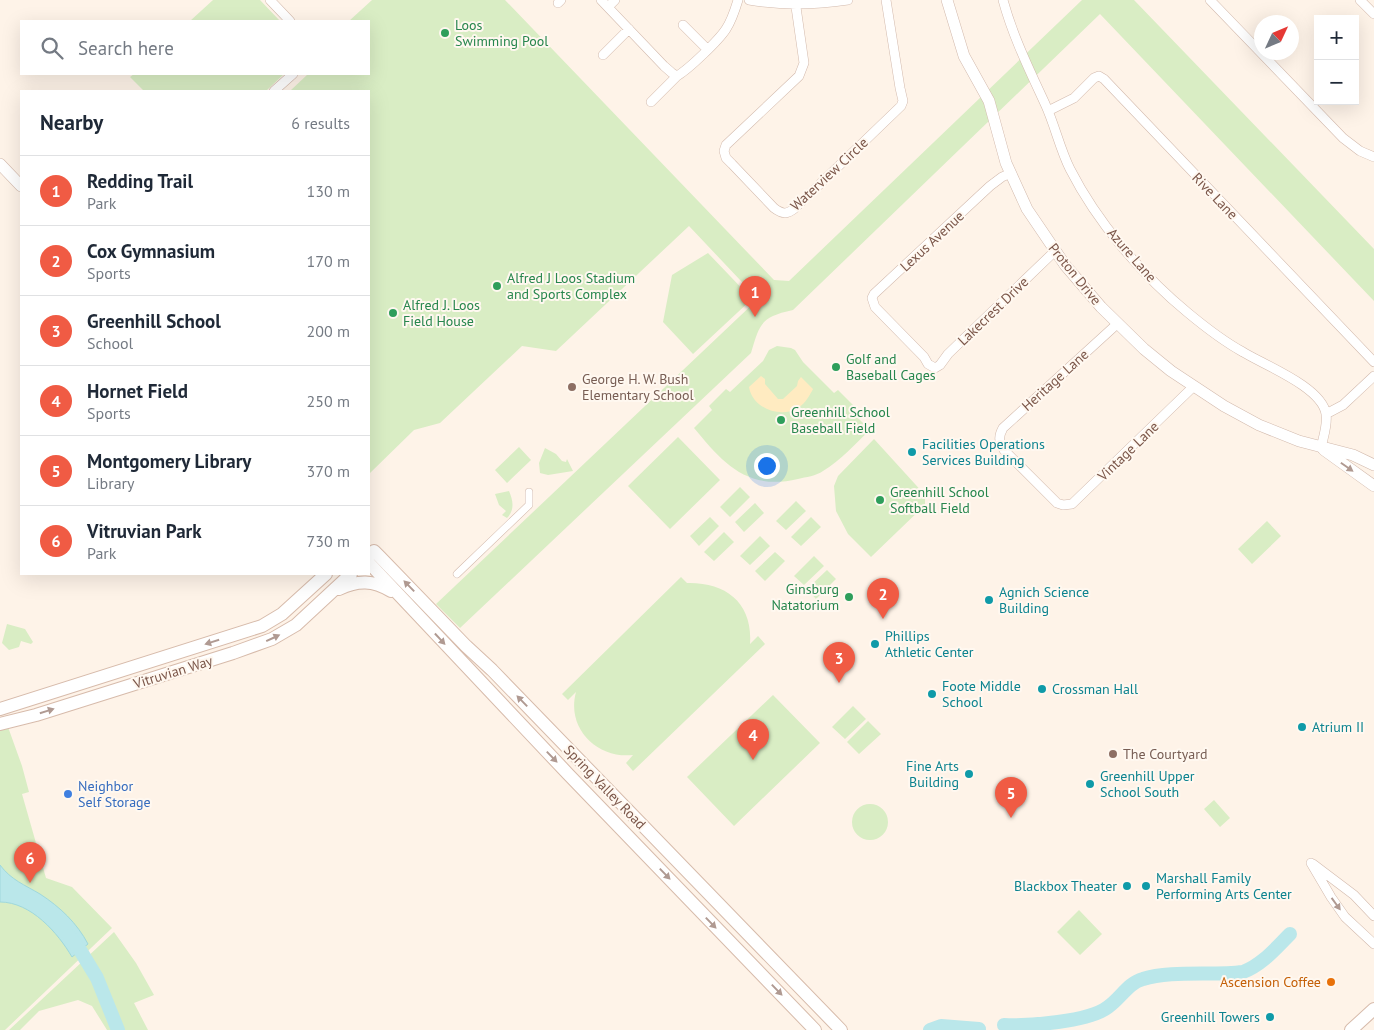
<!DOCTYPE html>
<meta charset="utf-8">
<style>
body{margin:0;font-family:"PT Sans",sans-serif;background:#f6f6f7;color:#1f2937}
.controls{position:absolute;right:15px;top:15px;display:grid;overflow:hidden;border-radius:0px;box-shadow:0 5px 20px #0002}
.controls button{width:45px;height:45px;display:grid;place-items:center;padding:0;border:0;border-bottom:1px solid #e0e1e3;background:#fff;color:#1f2937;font:25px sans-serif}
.compass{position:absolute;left:1254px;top:15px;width:45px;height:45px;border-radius:50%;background:#fff;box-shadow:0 5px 20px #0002;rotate:46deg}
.you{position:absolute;left:766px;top:465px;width:18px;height:18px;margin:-12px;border:4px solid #fff;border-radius:50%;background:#1a73e8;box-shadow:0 0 0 8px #1a73e833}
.badge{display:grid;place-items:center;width:32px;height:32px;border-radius:50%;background:#f05b44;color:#fff;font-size:16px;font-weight:700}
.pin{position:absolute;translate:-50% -41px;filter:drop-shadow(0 1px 2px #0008)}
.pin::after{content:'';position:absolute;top:26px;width:18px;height:15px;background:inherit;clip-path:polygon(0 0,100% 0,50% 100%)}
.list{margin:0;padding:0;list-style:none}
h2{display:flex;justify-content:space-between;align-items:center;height:65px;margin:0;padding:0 20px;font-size:21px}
h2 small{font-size:16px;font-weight:400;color:#747a83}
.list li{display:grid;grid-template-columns:32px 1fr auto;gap:15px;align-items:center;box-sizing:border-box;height:70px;padding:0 20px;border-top:1px solid #e0e1e3}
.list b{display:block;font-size:19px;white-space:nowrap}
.list p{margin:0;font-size:16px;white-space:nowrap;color:#747a83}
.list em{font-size:16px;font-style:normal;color:#747a83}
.icon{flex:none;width:28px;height:28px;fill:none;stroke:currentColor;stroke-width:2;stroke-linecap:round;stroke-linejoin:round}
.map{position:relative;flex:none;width:1374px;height:1030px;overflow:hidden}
.search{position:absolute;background:#fff;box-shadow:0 5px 20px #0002;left:20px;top:20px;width:350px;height:55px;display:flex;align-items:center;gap:12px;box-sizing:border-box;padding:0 18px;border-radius:0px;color:#747a83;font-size:19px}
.panel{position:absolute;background:#fff;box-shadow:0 5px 20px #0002;left:20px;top:90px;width:350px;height:485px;border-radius:0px}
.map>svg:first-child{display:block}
</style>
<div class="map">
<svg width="1374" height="1030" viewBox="0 0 1374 1030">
<rect width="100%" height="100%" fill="#fef3e8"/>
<path fill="#d9edc4" d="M213 0H260L280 21H190Z
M372 0H505L774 280 789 281 1082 0H1134L1374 249V301L1100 14 793 310C761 317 760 323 751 353L460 628 436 604 758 299 689 226 556 351 522 346 440 423 414 430 369 474V91H290L308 74H369V21H349Z
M134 74H284L266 91H144L130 77Z
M708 253 752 299 693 354 663 322 672 275Z
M777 346 791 348 795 350 803 362 834 393 838 390 855 407 851 411 870 430C855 444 841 460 823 471 816 476 806 477 798 479 747 491 723 463 694 428L712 410 709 406 726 389 730 392 763 361 769 350Z
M678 437 720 480 670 529 628 486Z
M874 439 925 495V505L871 557 848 534 836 511 834 486 838 476Z
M519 447 531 460 507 483 495 470Z
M545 448 556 454 562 461 566 462 567 459 573 471 548 475 540 473 539 463Z
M740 487 750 497 730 517 720 507Z
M509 491C513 500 515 510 507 518L502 515 506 511 499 505 495 494Z
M796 501 806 511 786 530 776 521Z
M755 503 764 513 744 532 735 522Z
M710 517 719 526 699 546 690 536Z
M811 517 821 527 801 546 791 537Z
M1267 521 1281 536 1252 564 1238 549Z
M724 532 734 542 714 561 704 552Z
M760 536 770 546 750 565 740 556Z
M775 552 785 561 765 581 755 571Z
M814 556 824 566 804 585 794 576Z
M827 570 836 579 816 599 807 589Z
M681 577 687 583C726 582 753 603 750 644L758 636 765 644 633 771 626 763 633 755C597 759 566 728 576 692L568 700 562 694Z
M7 624 25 629 33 642 31 644 21 641 19 647 9 650 2 643Z
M773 695 820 743 734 826 687 777Z
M853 706 866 719 845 739 832 727Z
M868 721 881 734 859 754 847 742Z
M8 727 22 766 29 792 22 794 46 878 72 887 112 928 5 1030H0V729Z
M1214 800 1230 818 1220 827 1204 809Z
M852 822a18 18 0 1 1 36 0a18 18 0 1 1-36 0Z
M1079 910 1102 934 1080 955 1057 932Z
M114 932 136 963 154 995 134 1003 148 1030H107L92 1006 78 1000 39 1011 20 1030H9Z"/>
<path fill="#ffebc1" d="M761 376 765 379V384L778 399H783L797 386 798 381 801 377 813 389 812 391C808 398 804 405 796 409 778 418 752 407 749 387Z"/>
<path fill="#bae7ea" stroke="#9fd8dc" d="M0 865C11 880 25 885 40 894 60 907 77 923 88 944L72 957C58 933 31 902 0 902Z"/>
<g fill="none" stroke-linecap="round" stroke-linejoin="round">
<path stroke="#bae7ea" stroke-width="14" d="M69 936 80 950 97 978 118 1030
M1004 1025C1028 1026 1089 1022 1108 1007 1121 998 1128 983 1143 979 1171 970 1213 976 1243 972 1262 965 1276 948 1290 934
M930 1030 941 1026 979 1029"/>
<defs>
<path id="pedestrian" d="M457 574 529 505V492"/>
<path id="minor" d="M270 0 290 21
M601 0 664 66 672 73 677 76C689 69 719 40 726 29 732 20 735 10 738 0
M749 0C784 6 813 5 848 0
M795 0 804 63 799 76 726 145 724 151 726 158 732 164 774 208C782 214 787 215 795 208L901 106 903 101 900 88 886 0
M1003 0C1013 37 1030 71 1046 106 1055 126 1060 149 1070 169 1097 222 1142 275 1187 312 1205 327 1223 341 1243 352 1264 365 1322 387 1326 414 1328 424 1323 438 1321 448
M1210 0 1343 138 1360 151 1374 157
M1360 0 1374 14
M558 3 561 0
M608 7 615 0
M683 25 707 49
M603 55 629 29
M274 91 293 74
M651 102 677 76
M1048 111 1074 98 1094 78 1099 76 1104 79 1374 362
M1011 173 1002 177 990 186 874 294 872 298 875 307 924 357 928 364 935 368 940 365 948 354 1055 251
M1117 324 1003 428C998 437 999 441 1004 450L1057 503 1063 505 1072 504 1194 386
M1326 414 1343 405 1374 376
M1311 863 1331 897 1345 917 1374 944
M1313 864 1354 895 1374 916"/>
<path id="tertiary" d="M947 0 964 56 989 101 1006 163 1027 209 1065 265 1101 307 1144 349 1171 371 1224 406 1259 425 1299 441 1353 455 1374 465
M0 164 21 186
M1324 450 1374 486"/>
<path id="secondary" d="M369 556 374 551 380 557 466 646 492 670 841 1030
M369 563 568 774 815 1030
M339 589C358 580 373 580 391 591
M0 709 262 626 282 614 326 574
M0 724 36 715 233 653 272 639 296 625 351 574
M1351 1030 1374 1009"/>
</defs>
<use href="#pedestrian" stroke="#d2b9ac" stroke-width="8"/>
<use href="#minor" stroke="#d2b9ac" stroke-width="10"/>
<use href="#tertiary" stroke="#d2b9ac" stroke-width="12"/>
<use href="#secondary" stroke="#d7bbab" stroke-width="14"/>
<use href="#pedestrian" stroke="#fff" stroke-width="7"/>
<use href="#minor" stroke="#fff" stroke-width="9"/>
<use href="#tertiary" stroke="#fff" stroke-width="11"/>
<use href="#secondary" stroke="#fff" stroke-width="12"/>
</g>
<defs><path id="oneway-solid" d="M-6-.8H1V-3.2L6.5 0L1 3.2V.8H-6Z" transform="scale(1.25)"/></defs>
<g fill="#b09a92">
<use href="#oneway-solid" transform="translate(1347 467) rotate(35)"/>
<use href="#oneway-solid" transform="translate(409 586) rotate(-134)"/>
<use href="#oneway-solid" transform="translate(273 638) rotate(-25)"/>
<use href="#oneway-solid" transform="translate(440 639) rotate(47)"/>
<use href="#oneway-solid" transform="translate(212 642) rotate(163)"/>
<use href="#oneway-solid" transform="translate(522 701) rotate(-134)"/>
<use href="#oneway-solid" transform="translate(47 711) rotate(-17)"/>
<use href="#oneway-solid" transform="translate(552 757) rotate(46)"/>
<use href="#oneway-solid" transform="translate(665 874) rotate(46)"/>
<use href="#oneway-solid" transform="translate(1336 904) rotate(54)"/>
<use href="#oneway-solid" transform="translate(711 923) rotate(46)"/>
<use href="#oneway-solid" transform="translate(777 990) rotate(46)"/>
</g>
<g fill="#2e9e5b" stroke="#fff8f0" stroke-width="2">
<circle cx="445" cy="33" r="5"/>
<circle cx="497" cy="286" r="5"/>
<circle cx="393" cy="313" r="5"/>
<circle cx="836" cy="367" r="5"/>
<circle cx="781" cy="420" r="5"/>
<circle cx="880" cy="500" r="5"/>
<circle cx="849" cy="597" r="5"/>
</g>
<g fill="#8d6e63" stroke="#fff8f0" stroke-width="2">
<circle cx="572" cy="387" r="5"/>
<circle cx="1113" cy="754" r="5"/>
</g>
<g fill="#0f9aa8" stroke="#fff8f0" stroke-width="2">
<circle cx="912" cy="452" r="5"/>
<circle cx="989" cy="600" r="5"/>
<circle cx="875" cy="644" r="5"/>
<circle cx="1042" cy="689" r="5"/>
<circle cx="932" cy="694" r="5"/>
<circle cx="1302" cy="727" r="5"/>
<circle cx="969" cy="774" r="5"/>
<circle cx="1090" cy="784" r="5"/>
<circle cx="1127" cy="886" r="5"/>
<circle cx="1146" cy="886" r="5"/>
<circle cx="1270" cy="1017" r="5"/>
</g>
<circle fill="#3f7fe0" stroke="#fff8f0" stroke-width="2" cx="68" cy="794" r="5"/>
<circle fill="#e8710a" stroke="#fff8f0" stroke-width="2" cx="1331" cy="982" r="5"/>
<g text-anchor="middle" stroke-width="4" stroke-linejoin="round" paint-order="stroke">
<g font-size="14" fill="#27864d" stroke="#fff8f0" text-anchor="start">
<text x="455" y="30">Loos<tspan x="455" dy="16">Swimming Pool</tspan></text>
<text x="507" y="283">Alfred J Loos Stadium<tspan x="507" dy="16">and Sports Complex</tspan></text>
<text x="403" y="310">Alfred J. Loos<tspan x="403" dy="16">Field House</tspan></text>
<text x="846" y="364">Golf and<tspan x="846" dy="16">Baseball Cages</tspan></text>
<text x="791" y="417">Greenhill School<tspan x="791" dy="16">Baseball Field</tspan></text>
<text x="890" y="497">Greenhill School<tspan x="890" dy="16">Softball Field</tspan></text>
<text x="839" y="594" text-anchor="end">Ginsburg<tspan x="839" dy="16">Natatorium</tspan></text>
</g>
<g font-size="14" fill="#7b5649" stroke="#fff8f0">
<text transform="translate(829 174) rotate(-43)" y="5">Waterview Circle</text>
<text transform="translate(1215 196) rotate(46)" y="5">Rive Lane</text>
<text transform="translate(932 241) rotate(-43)" y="5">Lexus Avenue</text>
<text transform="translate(1132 255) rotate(49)" y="5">Azure Lane</text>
<text transform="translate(1075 274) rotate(51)" y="5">Proton Drive</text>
<text transform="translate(993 311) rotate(-44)" y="5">Lakecrest Drive</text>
<text transform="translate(1055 380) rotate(-42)" y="5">Heritage Lane</text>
<text transform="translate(1128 451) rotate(-44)" y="5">Vintage Lane</text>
<text transform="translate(173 672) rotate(-17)" y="5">Vitruvian Way</text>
<text transform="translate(605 787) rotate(46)" y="5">Spring Valley Road</text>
</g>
<g font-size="14" fill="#785e54" stroke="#fff8f0" text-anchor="start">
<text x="582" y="384">George H. W. Bush<tspan x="582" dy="16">Elementary School</tspan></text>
<text x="1123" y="759">The Courtyard</text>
</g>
<g font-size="14" fill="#0d838f" stroke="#fff8f0" text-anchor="start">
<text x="922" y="449">Facilities Operations<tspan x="922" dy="16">Services Building</tspan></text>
<text x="999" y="597">Agnich Science<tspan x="999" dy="16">Building</tspan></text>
<text x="885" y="641">Phillips<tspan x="885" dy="16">Athletic Center</tspan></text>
<text x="942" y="691">Foote Middle<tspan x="942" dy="16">School</tspan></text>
<text x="1052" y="694">Crossman Hall</text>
<text x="1312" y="732">Atrium II</text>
<text x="959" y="771" text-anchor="end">Fine Arts<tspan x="959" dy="16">Building</tspan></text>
<text x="1100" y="781">Greenhill Upper<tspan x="1100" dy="16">School South</tspan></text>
<text x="1156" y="883">Marshall Family<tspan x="1156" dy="16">Performing Arts Center</tspan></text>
<text x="1117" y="891" text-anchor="end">Blackbox Theater</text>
<text x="1260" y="1022" text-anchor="end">Greenhill Towers</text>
</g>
<g font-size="14" fill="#366cbe" stroke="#fff8f0" text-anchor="start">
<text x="78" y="791">Neighbor<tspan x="78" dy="16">Self Storage</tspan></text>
</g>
<g font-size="14" fill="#c56008" stroke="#fff8f0" text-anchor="end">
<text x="1321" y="987">Ascension Coffee</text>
</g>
</g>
</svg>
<div class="controls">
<button>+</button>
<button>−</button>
</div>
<svg class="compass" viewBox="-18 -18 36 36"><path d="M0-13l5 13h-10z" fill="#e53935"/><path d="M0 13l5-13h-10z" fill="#747a83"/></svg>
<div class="you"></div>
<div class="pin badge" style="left:755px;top:317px">1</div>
<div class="pin badge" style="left:883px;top:619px">2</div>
<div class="pin badge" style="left:839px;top:683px">3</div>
<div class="pin badge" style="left:753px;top:760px">4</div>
<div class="pin badge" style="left:1011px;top:818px">5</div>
<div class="pin badge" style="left:30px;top:883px">6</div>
<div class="search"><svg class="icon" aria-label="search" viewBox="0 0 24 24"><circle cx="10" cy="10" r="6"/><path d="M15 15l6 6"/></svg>Search here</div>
<section class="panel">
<h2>Nearby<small>6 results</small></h2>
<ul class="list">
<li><span class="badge">1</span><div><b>Redding Trail</b><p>Park</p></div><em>130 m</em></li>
<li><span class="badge">2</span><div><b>Cox Gymnasium</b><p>Sports</p></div><em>170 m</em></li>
<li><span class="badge">3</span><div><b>Greenhill School</b><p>School</p></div><em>200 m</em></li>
<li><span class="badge">4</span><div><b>Hornet Field</b><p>Sports</p></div><em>250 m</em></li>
<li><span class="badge">5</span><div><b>Montgomery Library</b><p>Library</p></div><em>370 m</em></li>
<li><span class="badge">6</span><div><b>Vitruvian Park</b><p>Park</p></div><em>730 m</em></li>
</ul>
</section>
</div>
